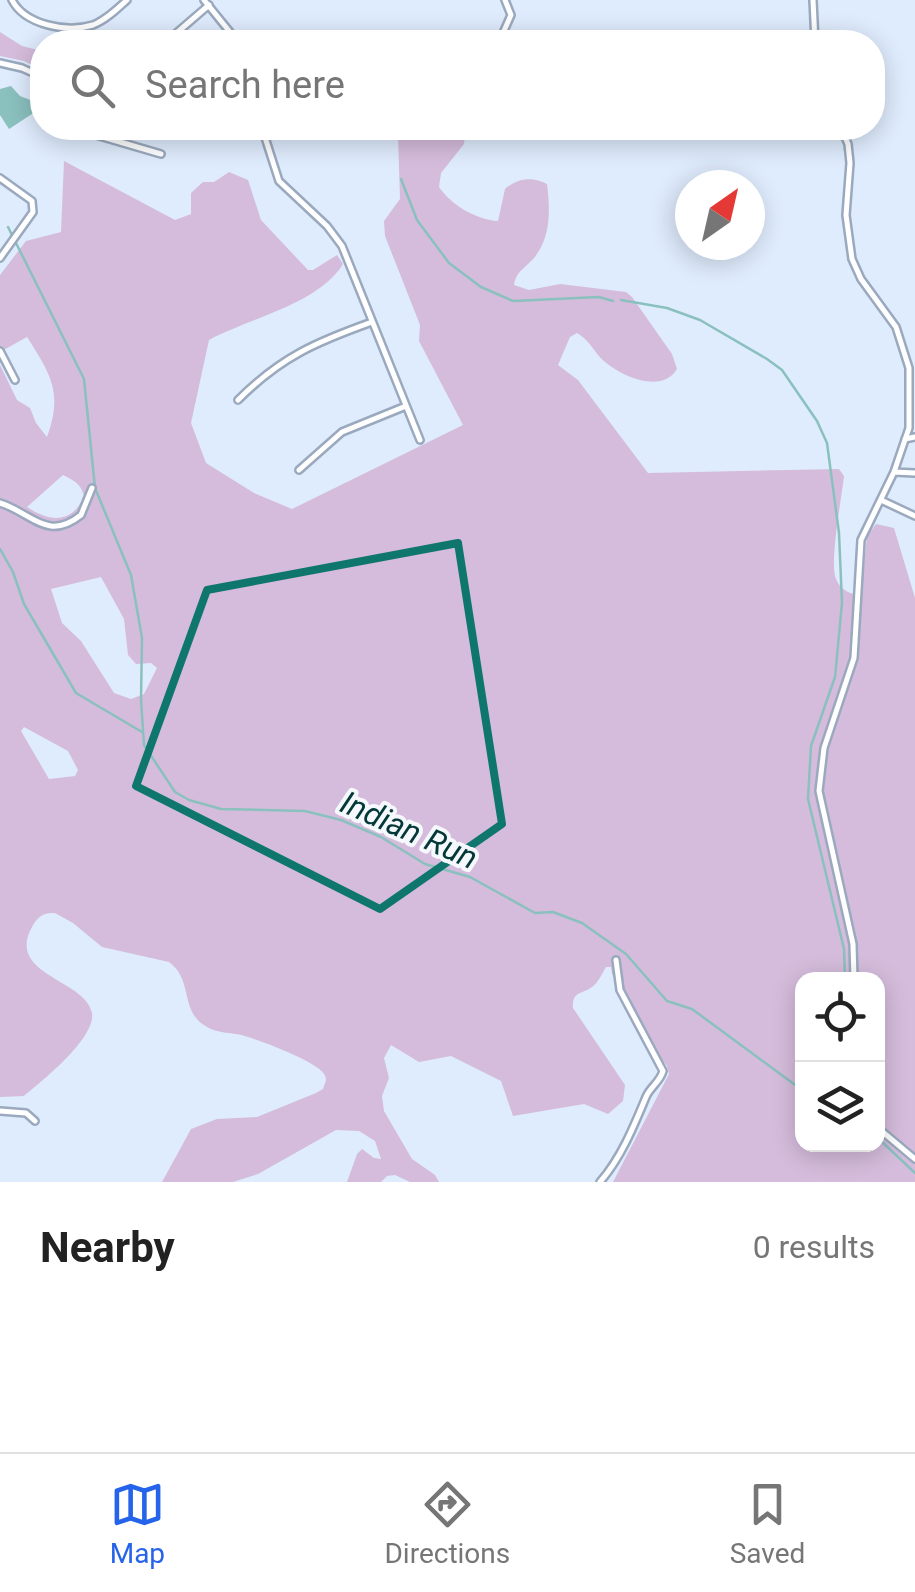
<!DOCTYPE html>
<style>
body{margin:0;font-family:Roboto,sans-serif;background:#f6f6f6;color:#222}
.controls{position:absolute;right:30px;bottom:30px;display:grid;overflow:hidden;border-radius:20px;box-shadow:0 5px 25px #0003}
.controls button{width:90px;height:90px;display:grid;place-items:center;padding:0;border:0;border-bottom:2px solid #e0e0e0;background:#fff;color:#222;font:50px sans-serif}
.compass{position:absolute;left:675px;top:170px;width:90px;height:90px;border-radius:50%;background:#fff;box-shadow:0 5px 25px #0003;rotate:34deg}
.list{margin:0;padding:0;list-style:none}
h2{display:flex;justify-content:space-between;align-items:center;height:130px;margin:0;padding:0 40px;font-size:42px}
h2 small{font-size:32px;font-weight:400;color:#767676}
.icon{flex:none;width:55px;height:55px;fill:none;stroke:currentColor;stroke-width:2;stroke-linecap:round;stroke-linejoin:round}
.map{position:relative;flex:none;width:915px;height:1182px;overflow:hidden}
.search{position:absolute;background:#fff;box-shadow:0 5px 25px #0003;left:30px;right:30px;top:30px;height:110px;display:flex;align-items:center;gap:25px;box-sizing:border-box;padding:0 35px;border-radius:40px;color:#767676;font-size:38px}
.sheet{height:270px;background:#fff}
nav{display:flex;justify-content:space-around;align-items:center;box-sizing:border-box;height:140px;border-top:2px solid #e0e0e0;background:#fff;font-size:28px;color:#767676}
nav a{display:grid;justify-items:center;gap:5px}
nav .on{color:#2563eb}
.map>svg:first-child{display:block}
</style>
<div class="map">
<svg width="915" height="1182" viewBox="0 0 915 1182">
<rect width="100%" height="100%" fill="#dfecfd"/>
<path fill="#d5bcdc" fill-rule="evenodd" d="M0 32 22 46 42 51V70L24 61 0 56Z
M395 128H466L464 144 441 173 439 187C451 205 477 220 498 221L505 189C517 178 533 176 547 184 550 207 551 234 537 254 529 266 516 270 514 285L529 290 560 284 626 292 632 297 672 354 677 369C662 394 623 377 605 362 594 353 590 340 577 333L570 337 558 365 578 380 648 473 839 469 844 476C842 496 829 563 836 579 840 590 851 594 861 596L867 536 876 524 894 528 915 598V1182H613L669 1074 667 1066 648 1042 612 974 611 967H606C602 974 598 983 592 987 581 995 572 991 573 1008L625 1085 623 1101 608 1114 584 1104 513 1116 501 1081 451 1056 419 1062 391 1045 384 1058 389 1078 382 1096 384 1111 412 1159 435 1175 439 1182H410L395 1175 387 1176 381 1182H347L357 1154 362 1149 374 1158 381 1159 375 1141 359 1131 336 1130 258 1174 233 1182H162L191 1129 217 1119 257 1117 316 1093 323 1089C325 1082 328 1080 324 1074 316 1061 261 1041 245 1036 233 1032 218 1034 207 1027 179 1012 194 980 169 962L102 947 73 923 55 913C46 913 41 914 35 922 0 975 86 978 92 1013 96 1038 42 1081 24 1096L0 1097V365L17 400 30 408 36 423 47 437C63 392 51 375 27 337L0 352V275L26 241 61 232 64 161 175 220 191 214V193L203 182H214L229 172 248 180 261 220 308 270H313L337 255 343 264C319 304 247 319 209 340L191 423 206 463 254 493 292 509 463 425 419 341 420 325 385 236 384 221 400 199 398 135ZM63 475C74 481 81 483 84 497 71 524 50 522 27 507ZM101 577 124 619 128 655 136 664 151 663 157 668 144 694 131 699 114 693 81 641 62 623 51 589ZM24 727 68 751 78 770 75 776 49 779 21 731ZM802 979H878V1144H802Z"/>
<path fill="#8ac0be" d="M11 86 20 96 33 101 35 112 9 129 0 115V89Z"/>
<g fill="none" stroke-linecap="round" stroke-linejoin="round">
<path stroke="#8ac0be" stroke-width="2.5" d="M401 179 417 220 449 263 481 287 513 301 599 297 613 301
M8 227 84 379 95 488 131 575 142 638 141 700 144 745 175 792 189 800 221 809 305 811 341 820 381 837 425 864 470 877 535 913 553 912 582 923 626 954 667 1001 692 1009 802 1090
M621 300 667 308 700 320 767 359 782 370 817 421 827 443 839 533 842 603 835 677 811 746 808 799 844 949 845 979
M0 549 13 572 24 604 76 693 142 732
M878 1138 915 1173"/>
<defs>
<path id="street" d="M12 0C25 25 67 33 93 25 106 20 117 9 127 0
M204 0 238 42
M813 0 815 42
M166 42 209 5
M499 42 511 15 505 0
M0 63 22 68 42 77
M72 128 161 154
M262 128 279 181 327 226 342 246 420 440
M841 128 848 144 850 163 846 215 852 259 861 279 896 327 909 368V428L894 472 861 540 854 658 824 748 819 791 853 944 854 979
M0 178 32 201 33 212 0 258
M0 351 15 380
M238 400C281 357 316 342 372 322
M905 439 915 437
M299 470 342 432 406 406
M894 472 915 473
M881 500 915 516
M0 503C32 513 47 542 81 515L92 488
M0 1111 26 1113 35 1121
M878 1128 915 1159
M600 1182C621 1158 634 1126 646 1097 650 1087 660 1082 663 1071L620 990 616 960"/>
</defs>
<use href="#street" stroke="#9aa9be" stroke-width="10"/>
<use href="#street" stroke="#fff" stroke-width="5"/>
</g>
<path fill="none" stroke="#0f766e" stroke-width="8" stroke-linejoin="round" d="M458 543 502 824 380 909 136 786 207 590Z"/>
<g text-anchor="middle" stroke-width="8" stroke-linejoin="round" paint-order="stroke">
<g font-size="32" font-style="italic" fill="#033838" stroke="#f5f8fc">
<text transform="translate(409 830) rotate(24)" y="11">Indian Run</text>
</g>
</g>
</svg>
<div class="controls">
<button><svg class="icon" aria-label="locate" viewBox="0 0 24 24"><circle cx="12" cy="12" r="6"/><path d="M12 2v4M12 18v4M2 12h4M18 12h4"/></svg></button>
<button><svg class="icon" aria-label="layers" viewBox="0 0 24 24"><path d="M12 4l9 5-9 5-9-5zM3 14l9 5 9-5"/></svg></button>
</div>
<svg class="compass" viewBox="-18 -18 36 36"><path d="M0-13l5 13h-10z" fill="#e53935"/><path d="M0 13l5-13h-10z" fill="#767676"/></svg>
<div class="search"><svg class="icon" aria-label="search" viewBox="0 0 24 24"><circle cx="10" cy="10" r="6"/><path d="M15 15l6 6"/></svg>Search here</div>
</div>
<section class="sheet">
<h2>Nearby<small>0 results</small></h2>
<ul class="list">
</ul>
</section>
<nav>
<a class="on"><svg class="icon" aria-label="map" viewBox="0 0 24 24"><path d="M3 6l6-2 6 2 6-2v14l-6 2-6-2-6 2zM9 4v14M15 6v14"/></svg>Map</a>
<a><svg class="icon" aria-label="directions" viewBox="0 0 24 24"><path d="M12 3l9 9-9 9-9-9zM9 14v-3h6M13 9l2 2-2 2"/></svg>Directions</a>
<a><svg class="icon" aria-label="saved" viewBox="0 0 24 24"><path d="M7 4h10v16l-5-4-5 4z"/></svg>Saved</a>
</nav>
